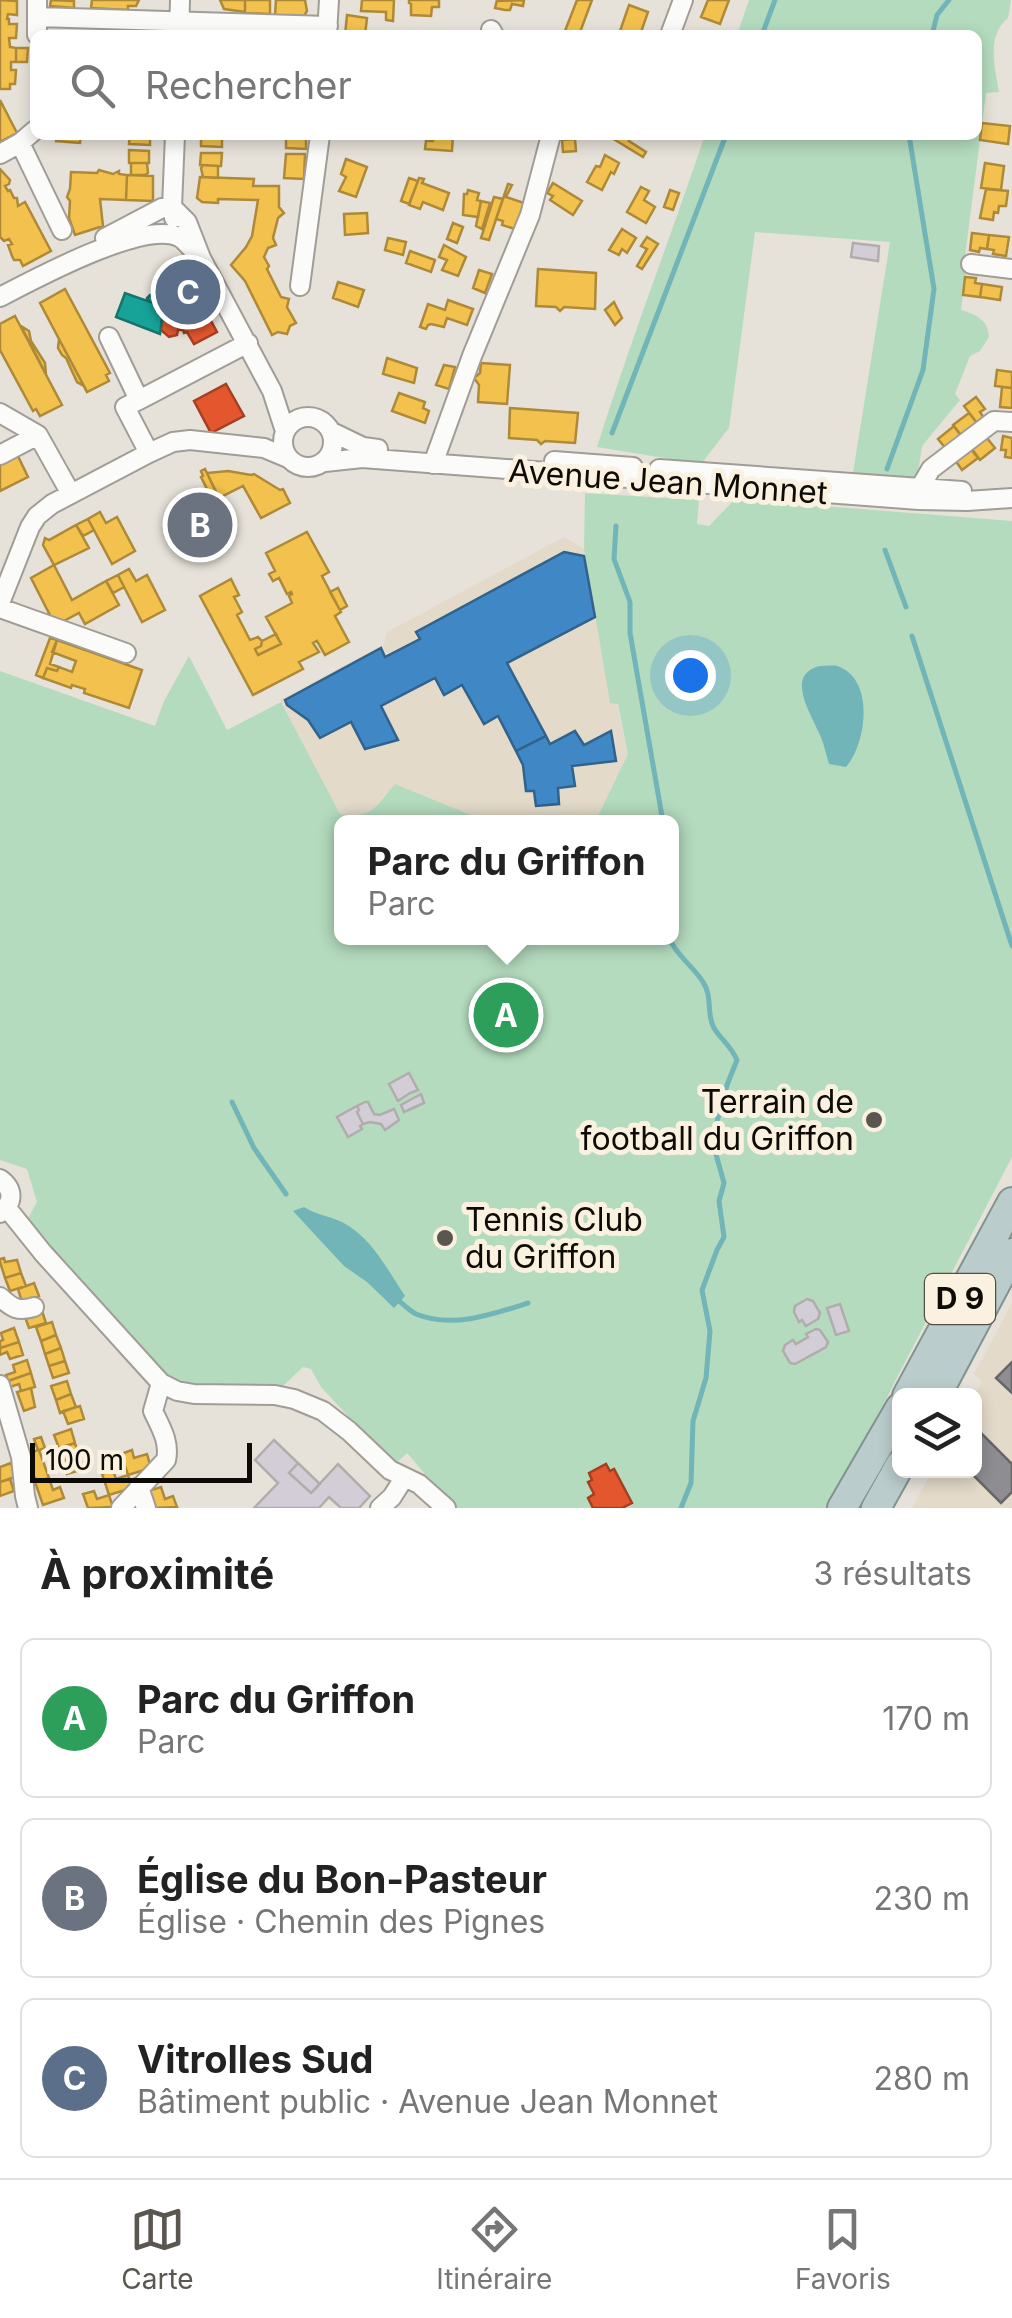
<!DOCTYPE html>
<html lang="fr">
<meta charset="utf-8">
<style>
body{margin:0;font-family:Inter,sans-serif;background:#f2f2f2;color:#222}
.controls{position:absolute;right:30px;bottom:30px;display:grid;overflow:hidden;border-radius:15px;box-shadow:0 5px 15px #0003}
.controls button{width:90px;height:90px;display:grid;place-items:center;padding:0;border:0;border-bottom:2px solid #e0e0e0;background:#fff;color:#222;font:50px sans-serif}
.scale{position:absolute;left:30px;bottom:25px;width:222px;box-sizing:border-box;padding-left:10px;border:5px solid #0e0b06;border-top:0;font-size:28px;line-height:35px;white-space:nowrap;color:#0e0b06;-webkit-text-stroke:8px #faf1e0;paint-order:stroke}
.you{position:absolute;left:690px;top:675px;width:35px;height:35px;margin:-25px;border:8px solid #fff;border-radius:50%;background:#1a73e8;box-shadow:0 0 0 15px #1a73e833}
.badge{display:grid;place-items:center;width:65px;height:65px;border-radius:50%;background:#5a5650;color:#fff;font-size:32px;font-weight:700}
.pin{position:absolute;translate:-50% -50%;border:5px solid #fff;box-shadow:0 2px 10px #0006}
.popup{position:absolute;left:334px;top:815px;width:345px;height:130px;box-sizing:border-box;display:grid;place-content:center;border-radius:15px;background:#fff;filter:drop-shadow(0 2px 8px #0005);font-size:32px;white-space:nowrap;color:#767676}
.popup b{font-size:38px;color:#222}
.popup::after{content:'';position:absolute;left:50%;top:100%;margin-left:-20px;border:20px solid transparent;border-top-color:#fff}
.list{margin:0;padding:0;list-style:none}
h2{display:flex;justify-content:space-between;align-items:center;height:130px;margin:0;padding:0 40px;font-size:42px}
h2 small{font-size:32px;font-weight:400;color:#767676}
.list li{display:grid;grid-template-columns:65px 1fr auto;gap:30px;align-items:center;box-sizing:border-box;height:160px;margin:0 20px 20px;padding:0 20px;border:2px solid #e0e0e0;border-radius:15px}
.list b{display:block;font-size:38px;white-space:nowrap}
.list p{margin:0;font-size:32px;white-space:nowrap;color:#767676}
.list em{font-size:32px;font-style:normal;color:#767676}
.icon{flex:none;width:55px;height:55px;fill:none;stroke:currentColor;stroke-width:2;stroke-linecap:round;stroke-linejoin:round}
.map{position:relative;flex:none;width:1012px;height:1508px;overflow:hidden}
.search{position:absolute;background:#fff;box-shadow:0 5px 15px #0003;left:30px;right:30px;top:30px;height:110px;display:flex;align-items:center;gap:25px;box-sizing:border-box;padding:0 35px;border-radius:15px;color:#767676;font-size:38px}
.sheet{height:670px;background:#fff}
nav{display:flex;justify-content:space-around;align-items:center;box-sizing:border-box;height:140px;border-top:2px solid #e0e0e0;background:#fff;font-size:28px;color:#767676}
nav a{display:grid;justify-items:center;gap:5px}
nav .on{color:#5a5650}
.map>svg:first-child{display:block}
</style>
<div class="map">
<svg width="1012" height="1508" viewBox="0 0 1012 1508">
<rect width="100%" height="100%" fill="#e7e2d9"/>
<path fill="#e3dac9" d="M564 537 584 549 610 702 617 703 628 754 595 822H488L395 784 371 812 357 816 340 814 280 700 384 644 387 632Z
M1012 1303V1508H912L932 1471 974 1470V1395L982 1382 974 1374Z"/>
<path fill="#b4dbbe" d="M749 0H1011L1008 18C986 36 995 67 999 92L986 93 965 256 968 257 961 310C976 315 988 319 989 337L980 351 970 356 955 394 960 400 922 446 917 479 853 473 890 242 755 232 729 428 701 464 597 447C630 342 670 239 705 135H977V35H737Z
M585 493 699 500 697 524 709 526 735 499 1012 521V1157L829 1508H454C436 1490 424 1472 407 1453L394 1465 321 1387 311 1369 303 1367 281 1388H195L163 1378 27 1220 37 1202 27 1169 0 1160V671L155 726 164 701 189 656 227 730 281 702 340 814C373 819 375 807 395 784L488 822H341V938H671V822H595L628 754 618 704 610 703 584 549Z"/>
<path fill="#71b5b9" d="M820 666C822 666 835 665 837 666 875 678 867 743 846 767L829 764C826 754 824 743 819 733 810 712 785 674 820 666Z
M304 1207C317 1215 329 1216 342 1222 372 1238 387 1269 405 1296L394 1308 367 1282 344 1266 293 1211Z"/>
<path fill="#f2c14e" stroke="#ae8a38" stroke-width="2.5" d="M0 0 17 1V15L8 14 7 19H9V24H17L16 38H9L10 47 16 48V62H11V70H16L15 84H10V89H0Z
M51 0 74 1V8L50 6Z
M92 0H139L136 6H128V10L91 8Z
M245 0H270V14L245 13Z
M245 0V12L224 9 220 0Z
M276 0H305L307 11 304 16 275 15Z
M362 0H394L393 21 386 20V12L361 11Z
M409 0H439V7H432L431 16 411 15V4L409 3Z
M497 0 499 1 524 0 523 6 512 4 510 10H505L495 8Z
M577 0H592L579 35 565 31Z
M708 0H729L720 24 701 17Z
M629 5 648 12 640 35H630L620 31Z
M347 15 367 18 365 35H345Z
M16 48H28L27 62H16Z
M0 100 17 133 0 142Z
M982 123 1010 126 1008 144 980 140Z
M56 135H81L80 143 56 141Z
M130 135H150V145L129 144Z
M201 135H222V147L201 146Z
M286 135H306V149L286 148Z
M433 135H453L452 151 425 149 426 141H433Z
M607 135H632L629 141 646 152 643 157Z
M575 139 576 151 563 152 562 140Z
M129 150 149 151V163H129Z
M201 153H222L221 166 200 165Z
M286 154H305L304 179 284 178Z
M605 155 619 163 614 174 611 172 602 190 587 182 596 166 600 167Z
M346 159 367 167 356 197 339 191 346 177 341 174Z
M131 163H147L148 173 145 175H131Z
M985 163 1004 166 1001 190 981 188Z
M203 165 218 166V178L203 177 201 168Z
M0 169 10 180 9 184 5 186 8 191 10 190 14 198H17L18 206 25 202 51 251 23 266 20 260H14L12 256 8 245 12 244 9 239 4 241 0 237Z
M99 170 113 174 119 171V174L127 175 126 200 100 199 103 226 75 235 69 218 70 201 67 197 70 189 71 172 97 173Z
M127 175 153 176V201L126 200Z
M200 177 254 179 253 186H279V207L284 213 278 218 273 238 276 245 268 248 264 257 269 266 267 269 281 297 289 299 287 307 296 323 290 326 287 334 278 332 272 335 245 281 231 265 246 247 252 236 258 200 218 199V203L202 202 197 198Z
M409 178 418 181 409 204 401 201Z
M419 178 424 179 422 183 449 193 443 210 423 202 420 209 409 205Z
M553 183 582 201 573 215 550 200 553 196 547 193Z
M508 184 512 185 506 197 524 203 515 229 502 225 503 221 496 219Z
M641 187 649 191 644 200 655 207 646 223 627 212Z
M986 189 1008 191 1006 206H999L998 213 994 212 993 220 980 218Z
M468 190 479 193 477 200 481 201 478 217 463 215 464 194H467Z
M670 190 679 193 673 210 664 207Z
M494 197 503 199 489 240 481 238Z
M481 201 490 203 482 229 476 226Z
M367 213 368 233 345 235 344 214Z
M453 223 463 227 457 243 447 239Z
M622 229 636 238 627 253 622 249 619 255 609 250Z
M972 233 989 235 987 249 980 248 979 252 970 250Z
M989 235 1009 237 1006 256 993 254 994 250 987 249Z
M647 237 658 244 642 269 637 266 647 249 641 246Z
M388 238 406 242 403 255 385 250Z
M444 245 466 257 458 276 442 270 447 260 439 257Z
M410 251 435 260 431 272 406 263Z
M538 269 596 273 595 309 564 307 560 311 556 307 536 306Z
M479 270 492 274 485 293 473 288Z
M965 277 976 278 975 283 982 284 980 297 963 295Z
M338 282 364 290 358 307 333 298Z
M982 284 1002 287 1000 300 980 297Z
M65 289 110 373 106 375 109 381 87 392 40 303Z
M448 300 473 309 467 325 447 318 444 327 431 324 428 325 426 329 420 327 428 304 445 310Z
M614 302 622 318 615 325 605 310Z
M15 316 62 405 40 416 36 409 33 411 0 350V324Z
M21 326 29 331 31 341 45 363 46 374Z
M59 339 84 386 77 382 66 358 62 355 58 348Z
M387 358 417 368 414 383 383 374Z
M481 363 510 365 507 404 478 402 479 385 474 378 480 373Z
M444 365 455 367 449 389 436 385Z
M997 370 1012 372V388L995 386Z
M1002 387 1012 388V408L1000 407Z
M399 393 425 402 423 408 429 411 425 423 392 411Z
M976 397 985 409 980 412 984 418 977 423 964 406Z
M510 408 578 413 575 443 545 441 541 444 537 440 509 438Z
M969 413 977 423 961 436 953 425Z
M954 426 963 438 947 450 938 439Z
M1003 436 1012 438V458L1005 457 1006 450H1001Z
M987 438 995 448 980 460 972 449Z
M970 448 978 458 962 470 955 460Z
M17 454 28 477 0 491V462Z
M205 469 217 494 211 497 201 477 203 476 201 471Z
M228 471 251 475 254 474 280 490 283 489 290 503 261 518 243 486 211 502 209 497 217 494 207 473Z
M100 512 106 523 117 517 135 551 112 564 88 519Z
M88 519 94 530 83 536 76 525Z
M76 525 89 548 54 565 43 545 45 538 49 540Z
M307 532 329 572 322 576 341 612 335 616 349 642 325 655 317 641 313 643 319 652 299 662 303 669 253 695 200 596 231 579 239 595 234 597 242 612 237 615 250 640 258 637 262 641 261 646 255 649 258 655 281 644 266 617 292 603 289 596 292 594 291 592 287 594 279 578 273 581 269 574 275 571 266 553Z
M54 565 72 600 106 581 119 605 85 624 79 613 62 622 53 621 31 578Z
M129 569 136 581 147 575 165 610 142 622 118 575Z
M118 575 124 587 113 593 106 581Z
M338 588 347 606 340 610 330 592Z
M276 634 281 644 258 655 255 649 261 646 262 641Z
M50 638 57 640 50 664 59 667 57 671 47 668 43 678 36 675Z
M57 640 142 670 129 708 84 693 85 689 72 685 71 688 43 678 47 668 57 671 59 667 72 672 76 661 52 652Z
M4 1258 5 1262 17 1260 21 1273 5 1278 0 1262V1259Z
M21 1273 26 1286 10 1291 5 1278Z
M34 1283 39 1296 22 1302 18 1289Z
M42 1311 46 1323 29 1328 25 1317Z
M52 1322 56 1335 41 1341 36 1327Z
M14 1328 19 1342 0 1348V1341L3 1340 1 1333Z
M56 1335 61 1348 45 1354 41 1341Z
M19 1342 23 1355 10 1359 7 1352 0 1355V1348Z
M61 1348 65 1361 49 1366 45 1354Z
M27 1360 31 1373 8 1381 6 1375 15 1372 13 1365Z
M65 1361 69 1373 53 1378 49 1366Z
M31 1373 35 1387 21 1391 19 1384 10 1387 8 1381Z
M67 1381 71 1394 56 1400 51 1386Z
M31 1388 35 1407 24 1411 17 1392Z
M71 1394 76 1407 60 1413 56 1400Z
M80 1406 84 1419 68 1424 63 1411Z
M71 1429 75 1443 59 1448 54 1435Z
M41 1437 45 1448 39 1450 49 1478 36 1482 27 1454 38 1450 34 1439Z
M75 1443 79 1456 63 1461 59 1448Z
M132 1450 134 1458 147 1454 151 1468 128 1475 121 1454Z
M79 1456 84 1469 67 1474 63 1461Z
M11 1463 15 1477 0 1482V1467Z
M113 1470 116 1479 128 1475 132 1488 109 1495 102 1474Z
M49 1478 53 1490 60 1487 64 1498 43 1505 35 1482Z
M10 1479 14 1491 0 1496V1482Z
M161 1487 165 1499 173 1496 177 1507 153 1508 148 1491Z
M94 1491 97 1499 109 1495 113 1507 88 1508 83 1494Z"/>
<path fill="#e4572e" stroke="#a44022" stroke-width="2.5" d="M181 277H186V283L192 286 217 332 194 344 187 332 184 333 183 330H178L177 335 169 337 161 330 166 281 180 280Z
M226 384 244 416 211 433 194 401Z
M606 1464 610 1471 614 1469 632 1503 622 1508H593L588 1498 594 1494 588 1482 592 1480 589 1473Z"/>
<path fill="#3f88c5" stroke="#30628c" stroke-width="2.5" d="M564 552 584 556 595 617 507 663 546 736 516 751 498 716 484 724 462 685 444 695 435 678 381 706 398 740 365 749 351 722 320 738 308 720 287 705 285 700 381 648 385 657 420 639 416 632Z
M575 731 584 745 611 731 616 761 572 766 575 786 558 788 559 804 536 806 534 791H526L523 765 516 751 546 736 550 744Z"/>
<path fill="#17a398" stroke="#14756c" stroke-width="2.5" d="M159 292 165 293 160 334 116 317 125 293 150 302 147 298 150 295Z
M203 495 205 500 209 497 212 503 221 498 234 523 227 527 230 534 192 554 189 549 179 550 169 543 166 537 167 526 171 521 175 501Z"/>
<path fill="#8d8d92" stroke="#676668" stroke-width="2.5" d="M1012 1362V1393L996 1378Z
M979 1431 1012 1464V1492L1001 1503 968 1470H974V1437Z"/>
<g fill="none" stroke-linecap="round" stroke-linejoin="round">
<path stroke="#71b5b9" stroke-width="5" d="M762 35 775 0
M932 35 937 15 949 0
M612 433 726 135
M887 469 923 370 934 289 909 135
M616 526 614 559 630 602V633L663 822
M885 550 906 607
M912 636 1012 946
M671 886 673 895 671 899
M669 938C676 955 693 966 703 982 713 997 706 1014 714 1028 721 1040 730 1044 737 1060L727 1085 712 1140 724 1183 719 1201 724 1237 717 1250 702 1290 710 1331 706 1378 693 1421 691 1483 681 1508
M232 1102 254 1148 286 1194
M397 1299C403 1304 410 1311 416 1314 452 1329 494 1314 528 1303"/>
</g>
<path fill="#d3cdd8" stroke="#b0adac" stroke-width="2.5" d="M853 243 879 246 878 261 851 257Z
M409 1073 418 1090 410 1093 398 1101 389 1084Z
M421 1094 424 1103 404 1112 401 1105Z
M365 1102H368L374 1114 380 1115 394 1109 399 1120 385 1130 381 1124 370 1122 363 1124 357 1112 359 1110 357 1106Z
M357 1106 359 1110 357 1112 363 1124 360 1126 362 1129 348 1137 337 1117Z
M807 1299 813 1301 820 1313 818 1319 806 1326 802 1320 799 1322 794 1312 795 1306Z
M840 1304 849 1331 836 1335 827 1308Z
M816 1329 820 1330 828 1342 826 1347 795 1364 790 1363 783 1351 785 1345 793 1340 796 1344 808 1337 806 1334Z
M274 1440 298 1463 289 1473 311 1493 338 1464 370 1496 359 1508H341L329 1497 319 1508H254L278 1483 255 1460Z
M298 1463 320 1484 311 1493 289 1473Z"/>
<g fill="none" stroke-linecap="round" stroke-linejoin="round">
<defs>
<path id="minor" d="M37 0V35
M37 17 328 26
M491 30 494 35
M327 34 329 0
M179 35 180 0
M670 35 683 0
M20 143 62 230
M0 154 20 143 35 130
M172 207 187 222 201 258 272 391 285 431
M174 218 172 207 175 135
M105 238 162 208 172 207
M971 264 1012 269
M300 286 320 135
M0 297C35 279 143 220 179 237 185 240 192 250 197 254
M109 337 139 400 248 343
M139 400 125 407 149 453
M0 413 38 435 71 494
M283 442a25 25 0 1 1 50 0a25 25 0 1 1-50 0Z
M332 432 363 447 378 449
M0 455 38 435
M554 461 633 467
M325 462 362 458 919 500 967 501 1012 498
M433 464 472 356 530 215 551 135
M659 469 962 491
M921 486 931 469 994 421 1012 422
M0 603 30 527 37 516 52 504 149 453 173 442 190 440 264 448 288 458
M0 608 126 653
M0 1179C14 1189 14 1203 0 1213
M7 1208 43 1253 161 1383 177 1391 194 1394 275 1395 294 1399 323 1411 349 1431 390 1470 419 1484 446 1508
M0 1297C12 1308 18 1312 34 1307
M0 1385 21 1457 25 1496 28 1508
M139 1487 146 1508
M121 1508 166 1460C170 1442 161 1428 153 1411L161 1383
M380 1508 392 1497 404 1478"/>
<path id="highway" d="M907 1396 1012 1202
M936 1396 1012 1253
M842 1508 900 1408
M876 1508 900 1465"/>
</defs>
<use href="#minor" stroke="#a19d96" stroke-width="22"/>
<use href="#highway" stroke="#81928f" stroke-width="32"/>
<use href="#minor" stroke="#fbfbf9" stroke-width="18"/>
<use href="#highway" stroke="#bcc" stroke-width="28"/>
</g>
<g fill="#5a5650" stroke="#faf1e0" stroke-width="4">
<circle cx="874" cy="1120" r="10"/>
<circle cx="445" cy="1238" r="10"/>
</g>
<g text-anchor="middle" stroke-width="10" stroke-linejoin="round" paint-order="stroke">
<rect fill="#faf1e0" stroke="#555047" stroke-width="2.5" x="925" y="1274" width="70" height="50" rx="8"/>
<g font-size="30" font-weight="bold" fill="#0e0b06">
<text x="960" y="1309">D 9</text>
</g>
<g font-size="32" fill="#0e0b06" stroke="#faf1e0">
<text transform="translate(668 482) rotate(4)" y="11">Avenue Jean Monnet</text>
</g>
<g font-size="32" fill="#0e0b06" stroke="#faf1e0" text-anchor="end">
<text x="854" y="1113">Terrain de<tspan x="854" dy="37">football du Griffon</tspan></text>
<text x="465" y="1231" text-anchor="start">Tennis Club<tspan x="465" dy="37">du Griffon</tspan></text>
</g>
</g>
</svg>
<div class="controls">
<button><svg class="icon" aria-label="layers" viewBox="0 0 24 24"><path d="M12 4l9 5-9 5-9-5zM3 14l9 5 9-5"/></svg></button>
</div>
<div class="scale">100 m</div>
<div class="you"></div>
<div class="pin badge" style="left:506px;top:1015px;background:#2e9e5b">A</div>
<div class="popup"><b>Parc du Griffon</b>Parc</div>
<div class="pin badge" style="left:200px;top:525px;background:#6b7280">B</div>
<div class="pin badge" style="left:188px;top:292px;background:#5c6f8a">C</div>
<div class="search"><svg class="icon" aria-label="search" viewBox="0 0 24 24"><circle cx="10" cy="10" r="6"/><path d="M15 15l6 6"/></svg>Rechercher</div>
</div>
<section class="sheet">
<h2>À proximité<small>3 résultats</small></h2>
<ul class="list">
<li><span class="badge" style="background:#2e9e5b">A</span><div><b>Parc du Griffon</b><p>Parc</p></div><em>170 m</em></li>
<li><span class="badge" style="background:#6b7280">B</span><div><b>Église du Bon-Pasteur</b><p>Église · Chemin des Pignes</p></div><em>230 m</em></li>
<li><span class="badge" style="background:#5c6f8a">C</span><div><b>Vitrolles Sud</b><p>Bâtiment public · Avenue Jean Monnet</p></div><em>280 m</em></li>
</ul>
</section>
<nav>
<a class="on"><svg class="icon" aria-label="map" viewBox="0 0 24 24"><path d="M3 6l6-2 6 2 6-2v14l-6 2-6-2-6 2zM9 4v14M15 6v14"/></svg>Carte</a>
<a><svg class="icon" aria-label="directions" viewBox="0 0 24 24"><path d="M12 3l9 9-9 9-9-9zM9 14v-3h6M13 9l2 2-2 2"/></svg>Itinéraire</a>
<a><svg class="icon" aria-label="saved" viewBox="0 0 24 24"><path d="M7 4h10v16l-5-4-5 4z"/></svg>Favoris</a>
</nav>
